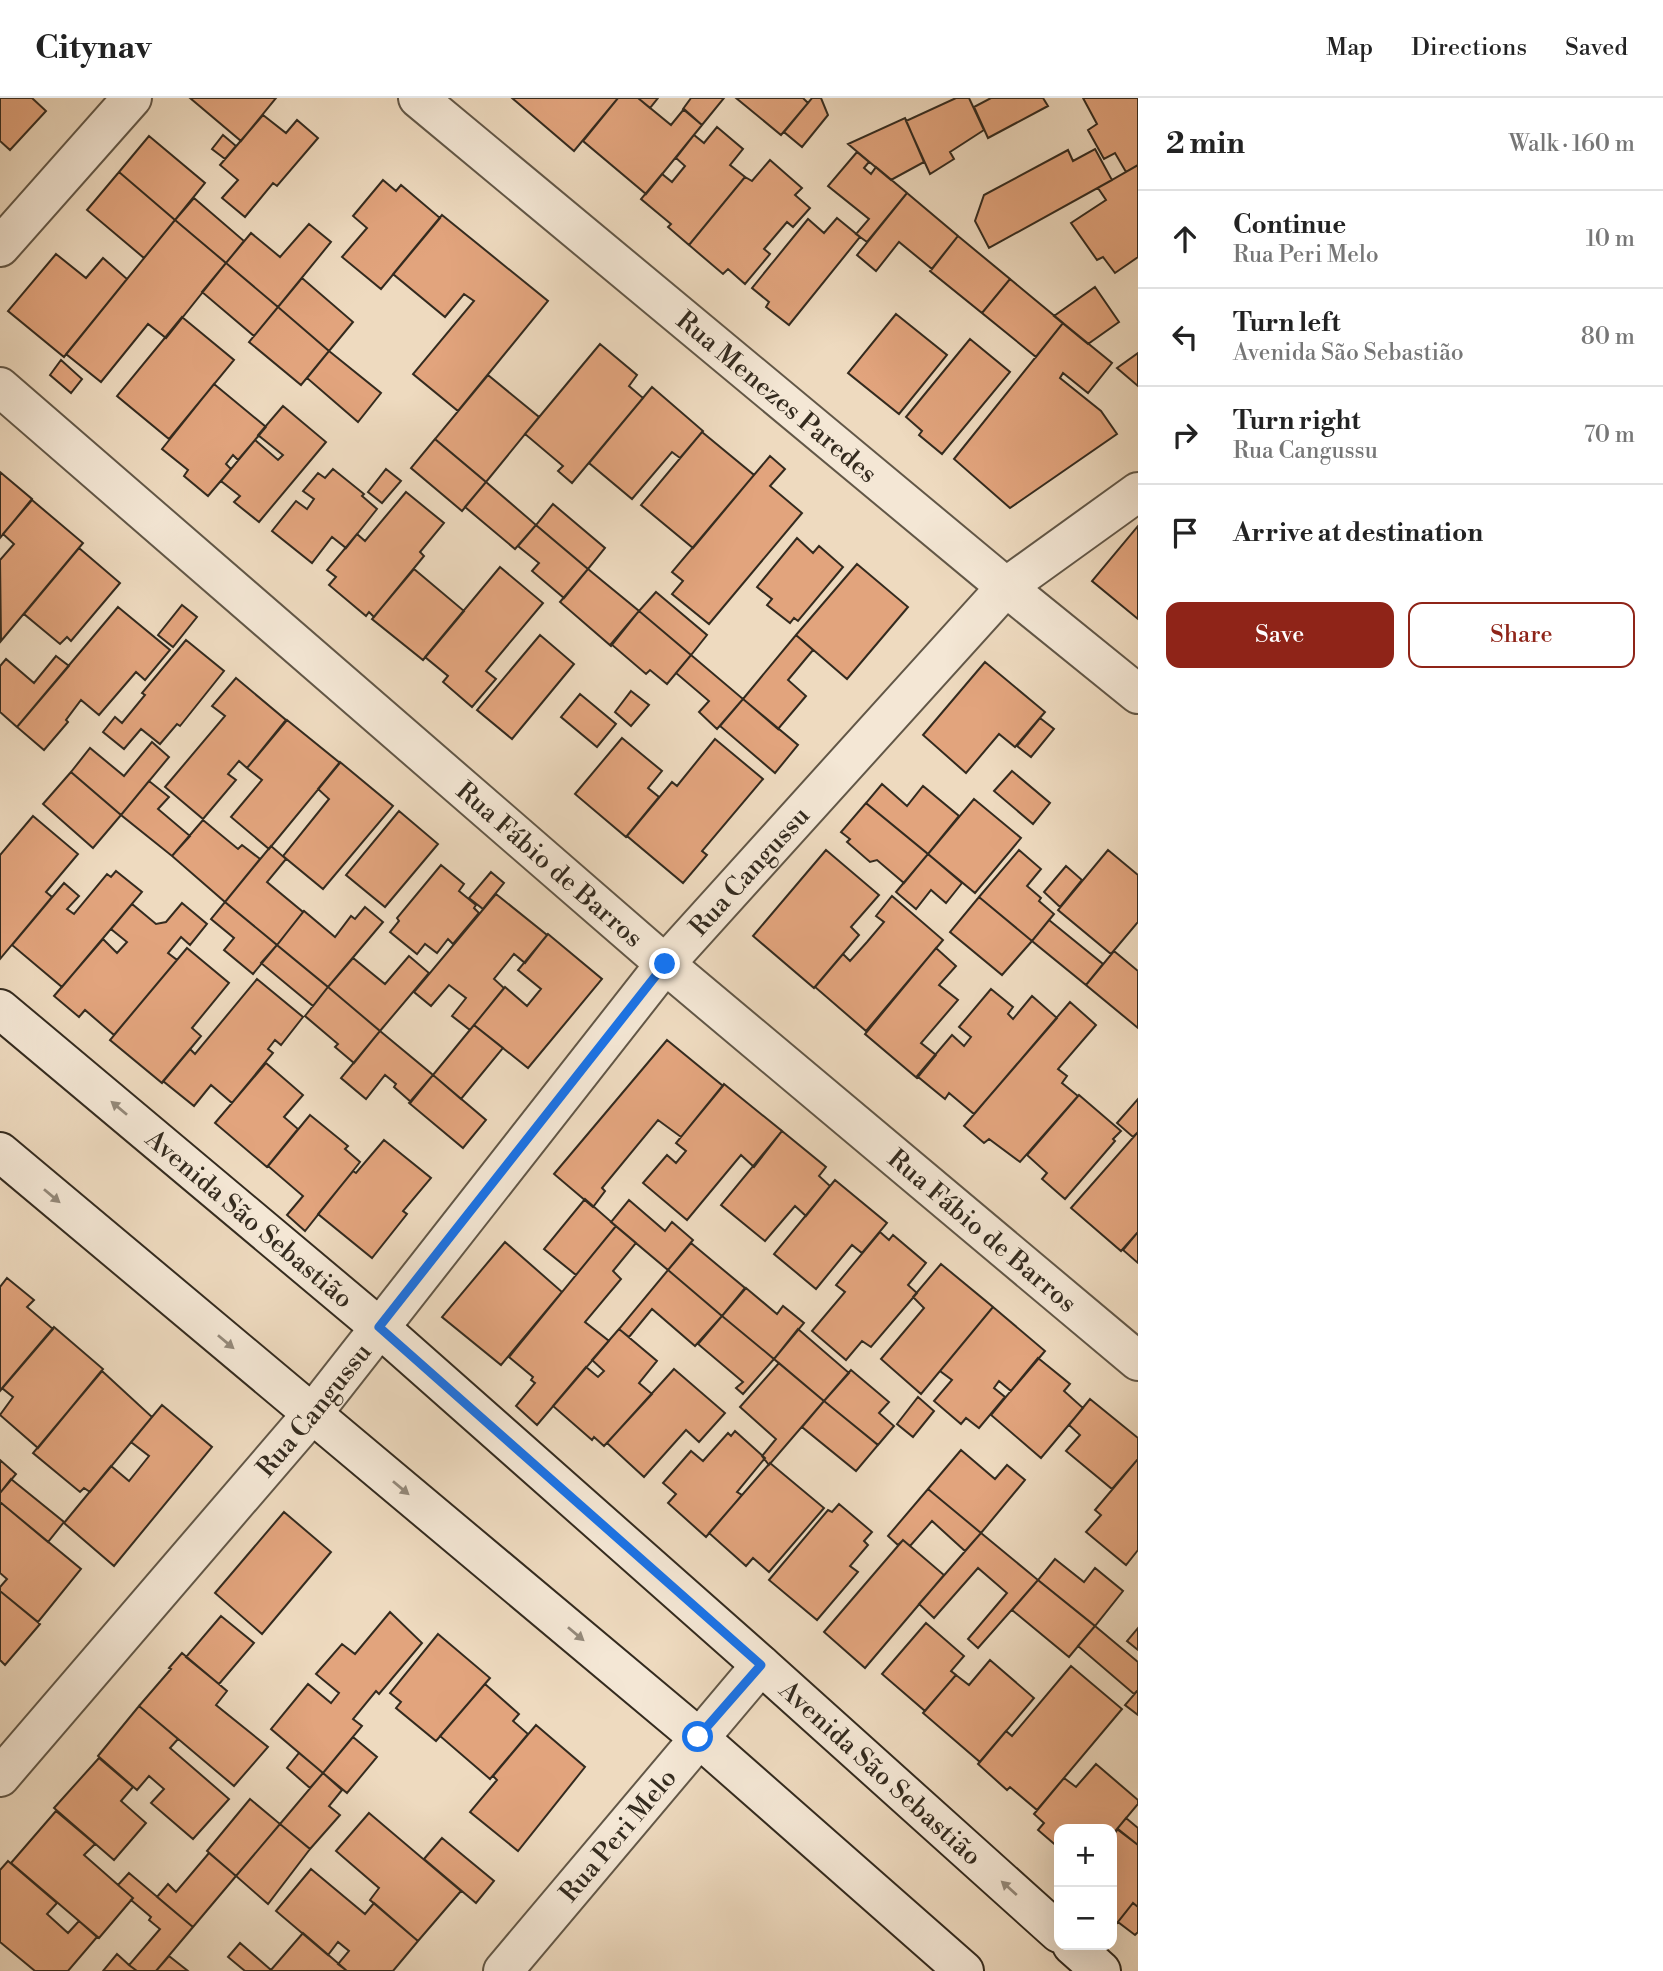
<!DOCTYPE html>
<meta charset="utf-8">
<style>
body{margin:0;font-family:"Libre Bodoni",serif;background:#f6f6f6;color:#222}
.controls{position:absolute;right:21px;bottom:21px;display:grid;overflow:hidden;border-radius:14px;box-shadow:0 7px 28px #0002}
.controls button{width:63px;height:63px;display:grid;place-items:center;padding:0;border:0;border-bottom:2px solid #e0e0e0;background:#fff;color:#222;font:35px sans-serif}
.stop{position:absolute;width:21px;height:21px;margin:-16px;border:5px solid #1a73e8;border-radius:50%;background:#fff}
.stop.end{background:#1a73e8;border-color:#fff;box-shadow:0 2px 7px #0008}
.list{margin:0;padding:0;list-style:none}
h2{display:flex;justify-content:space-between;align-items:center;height:91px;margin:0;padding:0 28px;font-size:30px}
h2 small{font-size:23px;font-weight:400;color:#767676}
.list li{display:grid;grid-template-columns:46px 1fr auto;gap:21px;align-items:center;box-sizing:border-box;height:98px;padding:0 28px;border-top:2px solid #e0e0e0}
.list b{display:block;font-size:26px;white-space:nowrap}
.list p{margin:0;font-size:23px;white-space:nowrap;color:#767676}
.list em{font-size:23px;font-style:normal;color:#767676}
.actions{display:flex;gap:14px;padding:21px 28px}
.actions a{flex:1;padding:16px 0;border:2px solid #8f2418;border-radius:14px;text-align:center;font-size:24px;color:#8f2418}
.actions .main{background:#8f2418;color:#fff}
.icon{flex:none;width:38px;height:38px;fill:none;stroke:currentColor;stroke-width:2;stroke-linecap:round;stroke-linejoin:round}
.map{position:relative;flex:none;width:1138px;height:1873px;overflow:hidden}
header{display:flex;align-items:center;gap:42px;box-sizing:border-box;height:98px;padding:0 35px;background:#fff;border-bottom:2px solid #e0e0e0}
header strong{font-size:33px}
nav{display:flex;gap:38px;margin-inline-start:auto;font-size:24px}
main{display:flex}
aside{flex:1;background:#fff}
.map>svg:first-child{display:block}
</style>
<header>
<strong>Citynav</strong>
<nav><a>Map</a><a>Directions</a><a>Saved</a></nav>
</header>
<main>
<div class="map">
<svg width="1138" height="1873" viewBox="0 0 1138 1873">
<rect width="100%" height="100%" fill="#eedabf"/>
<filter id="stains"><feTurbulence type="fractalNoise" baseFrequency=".00286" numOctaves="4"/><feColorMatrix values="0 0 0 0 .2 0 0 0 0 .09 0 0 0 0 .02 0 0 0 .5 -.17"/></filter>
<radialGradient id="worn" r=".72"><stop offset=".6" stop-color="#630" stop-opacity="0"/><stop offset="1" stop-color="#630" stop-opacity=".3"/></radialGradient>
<path fill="#e2a47d" stroke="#342b1f" stroke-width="2" d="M0 0H32L46 13 10 52 0 43Z
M190 0H276L241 43Z
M512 0H618L574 53Z
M618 0H638L671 27 684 11 702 27 646 96 583 43Z
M638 0H658L650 10Z
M691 0H690H724L702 27 683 11Z
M736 0H803L808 5 781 37Z
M812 0H821L828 17 802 49 784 34Z
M956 0H969L984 32 950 54 954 61 930 76 906 23Z
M991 0H1043L1048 8 988 40 974 9Z
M1083 0H1138V67L1126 74 1115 55 1104 61 1088 32 1097 26Z
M263 17 286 35 297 22 318 40 277 88 273 85 245 119 222 100 238 82 220 67Z
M905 20 924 64 891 82 848 46Z
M717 29 743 51 730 67 745 79 689 147 668 129 671 126 641 101 662 76 672 84 685 68 676 60 694 37 704 45Z
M223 37 236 48 225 61 212 51Z
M149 38 205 85 175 122 119 74Z
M1095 51 1112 82 989 150 975 123 984 97 1068 52 1073 63Z
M857 54 869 64 864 70 871 76 876 69 907 95 867 144 856 136 869 121 828 88Z
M770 62 802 90 795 97 810 110 793 129 787 124 764 151 770 156 745 186 728 171 723 176 689 147 745 79 752 83Z
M1138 67V159L1115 175 1103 159 1097 162 1071 125 1106 102 1098 90Z
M119 74 175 122 144 160 87 112Z
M383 82 396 93 401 87 440 120 381 191 342 159 367 130 353 118Z
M907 95 958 138 932 171 899 144 876 173 857 157Z
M194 100 244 143 226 165 175 122Z
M442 117 548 203 458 313 413 276 474 203 464 196 445 219 393 176Z
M837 120 860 139 789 227 766 209 769 204 752 190 808 121 824 135Z
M175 122 226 165 166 240 148 226 101 284 66 256Z
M309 126 331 144 278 209 226 165 251 135 280 159Z
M958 138 1010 181 982 215 930 173Z
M56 156 86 180 103 160 127 181 64 259 8 213Z
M226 165 278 209 254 238 202 194Z
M302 180 353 224 329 253 278 209Z
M1010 181 1063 225 1036 259 982 215Z
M1095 189 1119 224 1088 246 1054 218Z
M278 209 329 253 301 287 249 244Z
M896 216 947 257 899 316 848 275Z
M182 219 234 262 169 341 117 298Z
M1063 225 1112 265 1088 295 1063 275 1060 280 1101 313 1117 336 1010 410 954 361Z
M970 241 1010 274 942 356 919 337 922 333 906 319Z
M600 246 637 277 629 288 643 300 572 385 558 373 563 368 525 336Z
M329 253 381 295 358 324 307 280Z
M1138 255V288L1117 270Z
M61 262 82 281 71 295 50 277Z
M488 277 539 319 486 384 435 341Z
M214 286 266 329 238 362 233 357 226 366 231 371 208 398 184 378 188 372 162 351Z
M652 289 703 333 680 360 672 354 632 401 589 365Z
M283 308 326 344 259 424 234 404 240 398 221 383 255 342 278 362 283 357 258 337Z
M702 334 754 377 693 450 641 407Z
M435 341 486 384 462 413 411 370Z
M770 358 785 371 770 388 802 415 709 526 672 496 683 483 672 474Z
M333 371 364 396 362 398 377 411 346 450 332 439 312 465 272 433 296 403 307 411 314 401 303 393 318 375 325 380Z
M386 371 401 383 382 405 368 394Z
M0 374 32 401 0 440Z
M486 384 536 427 515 451 465 409Z
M406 394 444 425 420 454 424 458 374 519 369 514 366 518 329 487 336 479 327 472 357 436 365 443Z
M32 402 83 445 1 543 0 462 14 446 3 436Z
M553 406 605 450 588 471 536 427Z
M536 427 588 471 564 500 532 473 539 465 518 448Z
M1138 428V521L1092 483Z
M797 440 813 455 819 448 843 469 798 523 794 520 790 525 767 507 772 501 757 489Z
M79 450 120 485 71 543 67 539 60 546 24 516Z
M857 466 908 509 847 581 796 537Z
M500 469 543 505 486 573 496 581 472 609 443 584 448 578 425 559Z
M414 471 464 513 423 562 372 521Z
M588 471 639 513 611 548 560 504Z
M656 494 707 537 691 557 639 513Z
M182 507 197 519 173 549 158 537Z
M118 509 170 552 145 582 136 574 99 617 81 602 66 622 68 624 44 652 17 629Z
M639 513 691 557 667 586 650 572 646 576 611 546Z
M540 537 574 566 512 641 477 612Z
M796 537 813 552 788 582 806 598 778 631 743 601Z
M186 542 224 573 180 628 177 626 160 646 141 631 124 651 103 634 115 619 122 625 145 597 142 595Z
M691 557 743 601 717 631 699 614 709 603 676 575Z
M56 558 69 568 17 629 0 614V568L6 561 34 585Z
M985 564 1045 614 1015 649 999 636 966 675 923 637Z
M236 580 286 622 247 670 239 663 228 676 236 682 203 721 165 689 225 618 212 608Z
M631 593 649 607 631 628 615 614Z
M580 596 616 626 597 649 561 619Z
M743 601 798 647 775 675 720 628Z
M1040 620 1054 631 1031 659 1017 648Z
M287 622 340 665 269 751 231 719 262 682 247 670Z
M622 640 662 673 648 690 659 699 626 739 575 696Z
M715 641 763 681 702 753 707 757 683 785 627 738 672 684 677 688Z
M152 644 169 659 121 717 71 674 90 650 124 678Z
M340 664 393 708 323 791 283 758 329 701 318 691Z
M1012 673 1050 705 1033 726 994 693Z
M71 674 121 717 93 750 43 706Z
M149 683 169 699 158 711 190 738 172 758 121 717Z
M882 686 907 708 923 688 959 718 928 756 866 705Z
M974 701 1021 740 975 795 928 756Z
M866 705 928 756 904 785 877 762 870 764 847 744 850 741 841 734Z
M399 713 438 746 385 809 346 777Z
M33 718 78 756 46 794 52 799 0 861V757Z
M203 722 238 751 242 747 260 761 225 804 172 758Z
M271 748 286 761 267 784 303 814 277 847 225 804Z
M826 752 879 797 851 829 859 837 814 890 753 838Z
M1019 752 1041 771 1027 788 1041 800 1039 803 1054 816 1032 843 979 799Z
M1108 752 1138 777V824L1111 856 1058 812Z
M928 756 962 785 946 805 931 792 916 811 896 794Z
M441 767 464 786 459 793 476 807 474 810 479 815 453 846 448 841 437 855 425 846 417 856 390 834 399 823 397 820Z
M1066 768 1082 782 1060 809 1044 794Z
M116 773 142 794 62 889 12 847 64 785 79 798 67 811 74 816 107 776 111 779Z
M491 774 504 785 483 811 469 800Z
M496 796 547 837 525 865 514 856 494 881 504 890 470 932 452 918 466 900 449 887 431 908 414 894Z
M892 798 943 842 866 933 815 889 843 856 850 863 867 844 884 824 876 818Z
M979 799 1032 843 1002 877 950 834Z
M225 804 277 847 253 876 224 852 234 840 211 821Z
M182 805 207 826 190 847 181 839 168 855 177 862 114 937 85 912 79 919 54 898 103 841 117 855 127 844 111 831 132 806 156 826 166 824Z
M365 809 383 824 328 889 277 847 304 813 335 839 351 818 355 821Z
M1049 822 1103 866 1086 887 1032 843Z
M548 836 602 881 528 970 474 927 505 889 527 908 541 891 518 872Z
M277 847 328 889 313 908 261 865Z
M187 850 229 885 192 930 201 938 162 985 110 942Z
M936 850 956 868 939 887 958 902 921 945 936 957 917 980 865 936Z
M1114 853 1138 873V930L1086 887Z
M409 858 429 875 380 933 328 889 353 860 385 886Z
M257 881 303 919 281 947 275 942 268 951 273 955 232 1005 211 987 194 1008 163 983 190 951 195 956Z
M328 889 380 933 354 965 335 949 338 946 305 918Z
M991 891 1013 909 1008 916 1013 921 1032 898 1057 920 974 1016 949 995 945 1001 917 978 952 937 964 948 971 939 959 929Z
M1070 904 1096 927 1058 971 1067 978 1062 985 1078 998 1020 1064 989 1041 984 1045 964 1028Z
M474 927 503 950 461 1001 433 977Z
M380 933 433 977 411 1004 394 989 396 986 385 977 366 1001 341 980Z
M667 942 723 988 681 1039 658 1022 602 1090 605 1093 593 1109 554 1076Z
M266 965 303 997 284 1019 298 1031 267 1069 215 1025Z
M433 977 486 1022 463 1050 409 1005Z
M724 986 782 1033 754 1069 741 1057 687 1122 643 1085 667 1057 676 1065 686 1053 676 1045Z
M1079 997 1121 1033 1113 1041 1115 1043 1065 1101 1042 1081 1047 1075 1027 1057Z
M1138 1001V1034L1133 1039 1117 1025Z
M310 1017 348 1048 345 1051 360 1064 305 1133 287 1117 303 1098 268 1068Z
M782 1033 826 1069 819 1078 830 1088 806 1118 795 1108 765 1143 721 1107Z
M1138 1034V1134L1121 1153 1071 1110Z
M384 1042 431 1080 403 1113 407 1116 372 1160 318 1116 353 1073 356 1075Z
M835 1082 887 1125 862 1155 852 1147 816 1191 774 1156Z
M585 1101 616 1128 576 1177 544 1151Z
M629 1102 665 1133 672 1124 693 1142 668 1172 611 1124Z
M616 1128 636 1145 613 1173 621 1181 585 1224 609 1243 537 1327 516 1308 535 1285 531 1282 533 1279 509 1259Z
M880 1134 889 1142 893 1137 926 1165 908 1187 917 1195 871 1249 862 1243 846 1262 812 1233 845 1194 836 1187Z
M1138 1134V1165L1123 1152Z
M505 1144 562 1194 501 1267 442 1219Z
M691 1145 745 1190 722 1218 668 1172Z
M941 1166 993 1209 921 1296 881 1261 924 1210 913 1199Z
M668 1172 722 1218 695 1248 652 1211 629 1239 619 1231Z
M7 1180 34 1202 27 1209 53 1231 0 1293V1189Z
M746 1190 777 1216 783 1208 804 1225 774 1261 722 1218Z
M993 1209 1045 1253 1011 1293 999 1283 994 1290 1005 1299 979 1330 966 1320 961 1326 934 1303 952 1282 940 1273Z
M722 1218 774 1261 743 1296 736 1290 743 1284 698 1246Z
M54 1229 103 1271 38 1350 0 1317 13 1299 2 1290Z
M619 1231 657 1263 639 1285 652 1296 604 1348 594 1339 592 1342 553 1308 586 1269 598 1279 604 1273 592 1262Z
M798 1231 849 1275 824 1303 774 1261Z
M1038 1260 1070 1286 1064 1293 1083 1310 1041 1360 991 1317Z
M779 1265 824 1303 769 1367 762 1358 776 1341 740 1309Z
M674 1271 725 1315 699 1344 686 1332 644 1379 607 1345Z
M851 1272 889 1304 879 1315 894 1328 878 1347 824 1303Z
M102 1273 152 1319 90 1394 84 1390 80 1394 33 1355Z
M918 1299 934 1313 913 1339 897 1326Z
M1090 1301 1138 1340V1361L1112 1391 1066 1353 1080 1337 1069 1327Z
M824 1303 878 1347 856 1373 802 1329Z
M162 1307 212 1349 114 1468 64 1425 111 1368 129 1383 149 1358 131 1344Z
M735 1333 765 1360 737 1394 742 1397 706 1439 668 1405 676 1396 663 1385 691 1353 703 1363 728 1335 731 1338Z
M961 1352 995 1381 1007 1367 1025 1382 981 1435 928 1391Z
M1138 1361V1452L1126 1467 1086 1434 1101 1417 1095 1412Z
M0 1362 16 1376 0 1395Z
M770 1365 824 1410 769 1474 753 1460 746 1468 709 1435Z
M11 1381 64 1424 48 1444 0 1404V1395Z
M928 1391 981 1435 965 1453 932 1423 910 1448 903 1442 898 1447 888 1438Z
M0 1404 81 1471 38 1524 0 1493V1489L7 1481 0 1475Z
M839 1406 872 1434 864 1443 868 1447 850 1468 858 1474 817 1522 769 1482 828 1412 832 1414Z
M284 1414 331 1454 262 1536 215 1495Z
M981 1435 1038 1482 978 1550 968 1541 1007 1495 978 1470 934 1520 919 1506Z
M903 1442 944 1477 865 1570 824 1534Z
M1055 1461 1084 1484 1095 1470 1123 1493 1095 1528 1038 1482Z
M1038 1482 1095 1528 1069 1559 1012 1512Z
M0 1493 40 1526 5 1567 0 1562Z
M390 1514 422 1545 379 1596 376 1593 353 1621 362 1628 323 1675 271 1631 308 1586 331 1605 339 1595 316 1576 342 1546 355 1556Z
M221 1518 254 1545 219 1586 186 1559Z
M926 1525 964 1558 951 1573 956 1577 925 1613 882 1576Z
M1095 1528 1138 1564V1592L1134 1596 1078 1548Z
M1138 1530V1552L1127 1543Z
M438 1536 490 1580 436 1643 396 1610 401 1604 390 1595Z
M182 1555 227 1593 216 1607 268 1649 234 1688 139 1608 171 1571 169 1570Z
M990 1562 1034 1600 980 1664 923 1615 956 1577 969 1587Z
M1071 1568 1122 1611 1037 1712 1010 1689 1007 1692 978 1666 1006 1633 1012 1638Z
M485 1586 519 1616 513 1623 528 1636 490 1681 440 1638Z
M1138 1592V1617L1125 1607Z
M139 1608 178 1641 170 1650 229 1701 193 1741 151 1705 164 1691 149 1678 137 1692 98 1658Z
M536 1627 585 1669 518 1753 470 1714 497 1682 493 1678Z
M353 1639 377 1659 347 1695 323 1675Z
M299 1655 323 1675 310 1690 287 1670Z
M99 1660 133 1689 121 1703 146 1725 114 1762 54 1710Z
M1096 1666 1138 1702V1706L1112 1737V1731H1059V1750L1038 1732 1044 1725 1034 1716 1064 1680 1076 1689Z
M323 1675 342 1692 329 1708 340 1717 310 1751 280 1726Z
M250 1701 280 1726 236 1778 207 1753Z
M56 1713 95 1746 84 1757 133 1800 99 1840 11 1765Z
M369 1715 461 1793 418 1843 370 1802 379 1790 336 1753Z
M1126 1720 1138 1730V1747L1117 1731Z
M280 1726 310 1751 268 1806 236 1778Z
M1118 1731 1138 1747V1809L1133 1805 1117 1825 1112 1821V1739Z
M442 1740 494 1783 476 1805 424 1761Z
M209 1755 236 1778 193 1829 157 1799 168 1786 176 1794Z
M8 1763 57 1805 47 1816 68 1835 79 1823 97 1839 68 1873H35L0 1844V1772Z
M311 1771 365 1816 374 1805 418 1843 393 1873H347L338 1866 349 1853 338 1844 328 1857 276 1813Z
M129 1775 193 1829 156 1873H137L129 1867 160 1831 149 1822 151 1819 131 1802 133 1800 118 1787Z
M1133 1805 1138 1809V1834L1135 1837 1118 1824Z
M303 1835 347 1873H245L228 1859 240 1845 271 1872Z
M117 1856 129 1867 137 1873H103Z
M169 1858 188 1873H156Z"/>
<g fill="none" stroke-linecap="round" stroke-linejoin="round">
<defs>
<g id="street">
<path id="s1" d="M418 0 1006 489 1138 596"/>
<path d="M0 149 132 0"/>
<path id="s2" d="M0 289 665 866 1138 1263"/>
<path id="s3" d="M0 1679 312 1316 665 866 1006 489 1138 394"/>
<path id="s4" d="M503 1873 761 1567"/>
</g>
<g id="secondary">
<path id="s5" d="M0 911 379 1229 761 1567 1059 1835"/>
<path d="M0 1054 698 1639 964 1873"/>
<path d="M1072 1847 1101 1873"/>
</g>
</defs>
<use href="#street" stroke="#625747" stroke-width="42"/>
<use href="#secondary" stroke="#342b1f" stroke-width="42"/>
<use href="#street" stroke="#f4e7d5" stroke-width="38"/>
<use href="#secondary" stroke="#f4e7d5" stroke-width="38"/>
</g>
<defs><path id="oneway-solid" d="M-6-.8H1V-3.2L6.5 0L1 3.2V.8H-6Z" transform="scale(1.75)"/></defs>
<g fill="#94897a">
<use href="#oneway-solid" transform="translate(119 1010) rotate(-140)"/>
<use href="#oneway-solid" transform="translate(52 1098) rotate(40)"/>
<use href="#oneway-solid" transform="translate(226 1244) rotate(40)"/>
<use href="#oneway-solid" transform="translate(401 1390) rotate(40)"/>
<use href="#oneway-solid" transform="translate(576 1536) rotate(40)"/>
<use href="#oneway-solid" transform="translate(1009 1790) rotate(-138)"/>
</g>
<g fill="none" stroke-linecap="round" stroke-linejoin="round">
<path stroke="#1a73e8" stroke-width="9" d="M665 866 379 1229 761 1567 698 1639"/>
</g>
<g text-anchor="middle" stroke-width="5" stroke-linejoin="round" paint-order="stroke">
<g font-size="26" fill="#342b1f" stroke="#f4e7d5">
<text dy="9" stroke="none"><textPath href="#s1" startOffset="467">Rua Menezes Paredes</textPath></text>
<text dy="9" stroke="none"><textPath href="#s2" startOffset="728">Rua Fábio de Barros</textPath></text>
<text dy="9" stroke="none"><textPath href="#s3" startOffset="1176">Rua Cangussu</textPath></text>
<text dy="9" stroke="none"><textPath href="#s5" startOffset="326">Avenida São Sebastião</textPath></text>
<text dy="9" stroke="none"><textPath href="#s2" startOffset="1295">Rua Fábio de Barros</textPath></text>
<text dy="9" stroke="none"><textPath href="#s3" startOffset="483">Rua Cangussu</textPath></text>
<text dy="9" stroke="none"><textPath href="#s5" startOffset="1166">Avenida São Sebastião</textPath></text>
<text dy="9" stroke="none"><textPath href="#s4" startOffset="178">Rua Peri Melo</textPath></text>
</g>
</g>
<rect width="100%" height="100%" filter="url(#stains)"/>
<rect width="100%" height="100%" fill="url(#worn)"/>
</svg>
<div class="controls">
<button>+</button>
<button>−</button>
</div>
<div class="stop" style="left:698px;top:1639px"></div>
<div class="stop end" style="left:665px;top:866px"></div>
</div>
<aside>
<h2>2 min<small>Walk · 160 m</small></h2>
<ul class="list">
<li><svg class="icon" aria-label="ahead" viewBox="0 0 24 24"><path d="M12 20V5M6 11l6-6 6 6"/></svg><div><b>Continue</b><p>Rua Peri Melo</p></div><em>10 m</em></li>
<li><svg class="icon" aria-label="left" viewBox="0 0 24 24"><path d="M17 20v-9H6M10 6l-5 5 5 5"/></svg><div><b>Turn left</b><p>Avenida São Sebastião</p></div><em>80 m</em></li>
<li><svg class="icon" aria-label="right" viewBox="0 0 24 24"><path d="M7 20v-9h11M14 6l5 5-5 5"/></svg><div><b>Turn right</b><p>Rua Cangussu</p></div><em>70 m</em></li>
<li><svg class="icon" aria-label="arrive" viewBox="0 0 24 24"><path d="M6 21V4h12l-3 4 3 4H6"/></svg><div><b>Arrive at destination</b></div></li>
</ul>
<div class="actions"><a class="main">Save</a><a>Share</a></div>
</aside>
</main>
